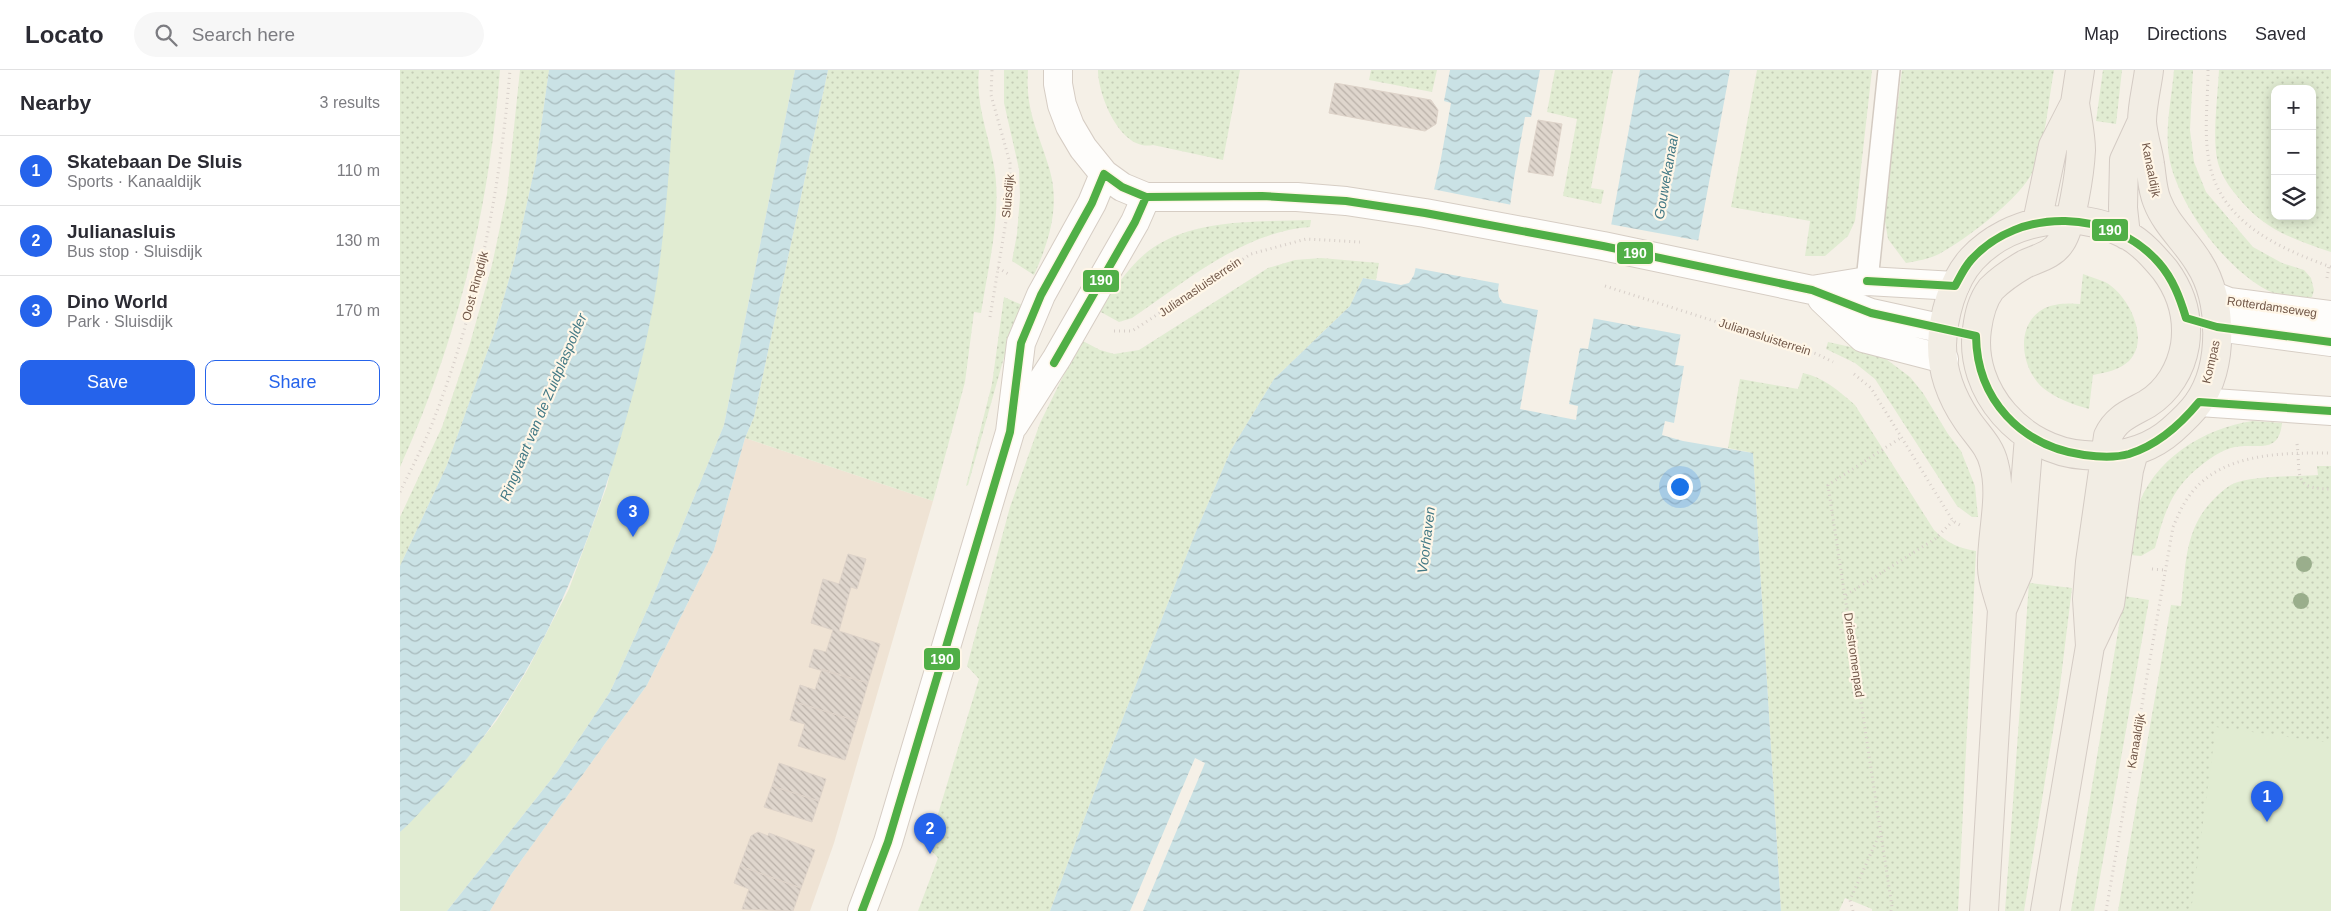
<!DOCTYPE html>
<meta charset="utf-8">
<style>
body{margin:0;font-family:Arial,sans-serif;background:#f7f7f7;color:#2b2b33}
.controls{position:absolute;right:15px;top:15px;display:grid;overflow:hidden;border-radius:10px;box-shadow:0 2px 12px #0003}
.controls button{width:45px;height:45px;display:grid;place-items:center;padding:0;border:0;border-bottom:1px solid #e1e1e2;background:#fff;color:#2b2b33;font:25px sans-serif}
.you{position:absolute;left:1279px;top:416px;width:18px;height:18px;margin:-12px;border:4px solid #fff;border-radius:50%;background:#1a73e8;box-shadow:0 0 0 8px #1a73e833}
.badge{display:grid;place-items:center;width:32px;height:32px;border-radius:50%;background:#2563eb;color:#fff;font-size:16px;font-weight:700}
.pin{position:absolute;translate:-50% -41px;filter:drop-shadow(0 1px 2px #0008)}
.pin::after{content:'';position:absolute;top:26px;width:18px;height:15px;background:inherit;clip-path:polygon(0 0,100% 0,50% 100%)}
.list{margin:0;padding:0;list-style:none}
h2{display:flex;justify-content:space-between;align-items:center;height:65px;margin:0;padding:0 20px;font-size:21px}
h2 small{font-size:16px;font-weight:400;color:#7c7c81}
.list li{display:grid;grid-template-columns:32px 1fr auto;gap:15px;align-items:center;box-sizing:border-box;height:70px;padding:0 20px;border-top:1px solid #e1e1e2}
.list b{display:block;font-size:19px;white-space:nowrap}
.list p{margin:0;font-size:16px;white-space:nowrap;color:#7c7c81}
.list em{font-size:16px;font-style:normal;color:#7c7c81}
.actions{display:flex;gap:10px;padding:15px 20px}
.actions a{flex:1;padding:11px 0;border:1px solid #2563eb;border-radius:10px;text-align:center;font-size:18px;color:#2563eb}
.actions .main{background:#2563eb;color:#fff}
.icon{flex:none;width:28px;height:28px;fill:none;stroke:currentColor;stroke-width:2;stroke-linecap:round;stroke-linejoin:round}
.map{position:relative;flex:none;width:1931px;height:841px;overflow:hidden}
header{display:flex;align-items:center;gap:30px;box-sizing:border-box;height:70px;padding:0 25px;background:#fff;border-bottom:1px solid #e1e1e2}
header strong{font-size:24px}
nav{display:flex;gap:28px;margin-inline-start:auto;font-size:18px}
.search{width:350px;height:45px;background:#f7f7f7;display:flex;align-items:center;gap:12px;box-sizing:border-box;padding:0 18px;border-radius:28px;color:#7c7c81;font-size:19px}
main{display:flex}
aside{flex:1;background:#fff}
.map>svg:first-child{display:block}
</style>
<header>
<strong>Locato</strong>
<div class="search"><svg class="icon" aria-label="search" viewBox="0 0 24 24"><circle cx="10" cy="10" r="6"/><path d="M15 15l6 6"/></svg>Search here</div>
<nav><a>Map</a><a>Directions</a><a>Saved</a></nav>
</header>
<main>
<aside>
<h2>Nearby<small>3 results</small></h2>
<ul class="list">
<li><span class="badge">1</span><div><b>Skatebaan De Sluis</b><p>Sports · Kanaaldijk</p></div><em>110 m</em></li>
<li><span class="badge">2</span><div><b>Julianasluis</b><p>Bus stop · Sluisdijk</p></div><em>130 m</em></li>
<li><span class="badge">3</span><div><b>Dino World</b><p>Park · Sluisdijk</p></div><em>170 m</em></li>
</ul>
<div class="actions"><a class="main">Save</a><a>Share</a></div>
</aside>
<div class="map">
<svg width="1931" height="841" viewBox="0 0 1931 841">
<defs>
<pattern id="grass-dots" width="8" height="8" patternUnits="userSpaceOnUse" patternTransform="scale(1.25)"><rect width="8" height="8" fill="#e1ecd2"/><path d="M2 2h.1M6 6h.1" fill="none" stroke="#c4ccb6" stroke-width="1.8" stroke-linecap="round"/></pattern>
<pattern id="water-waves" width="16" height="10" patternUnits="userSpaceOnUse" patternTransform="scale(1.25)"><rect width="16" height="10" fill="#cae2e5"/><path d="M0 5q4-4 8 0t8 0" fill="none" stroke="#a8babc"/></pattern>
<pattern id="building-back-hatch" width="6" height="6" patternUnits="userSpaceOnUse" patternTransform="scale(1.25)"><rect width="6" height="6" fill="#dfd6cd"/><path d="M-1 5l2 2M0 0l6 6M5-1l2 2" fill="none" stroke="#b9b0a8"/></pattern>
</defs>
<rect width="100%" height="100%" fill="#f5f0e7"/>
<path fill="#efe3d4" d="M345 368 533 431 434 773 410 841H90L110 806 247 615 314 480Z"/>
<path fill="url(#grass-dots)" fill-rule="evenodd" d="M0 0H100C89 140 58 269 0 397Z
M120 0H149L136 92 115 188 94 263 47 395 0 496V447L42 357 69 277 92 195 107 124Z
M428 0H579C575 35 590 68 595 102 601 148 588 197 581 243L574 242 565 312 533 431 345 368 354 347Z
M604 0H628C625 42 639 62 650 101 660 137 649 172 634 205L612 191 617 164 620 127 619 99 604 33Z
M698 0H840L823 90 753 75C721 82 698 26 698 0Z
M971 0H1037L1032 22 969 10Z
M1155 0H1213L1191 118 1204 120 1201 134 1163 126 1177 49 1147 42Z
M1357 0H1472L1455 151 1448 166 1425 186H1405L1410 151 1331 137Z
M1502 0H1654C1648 33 1646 70 1633 101 1621 128 1565 170 1539 184 1529 189 1517 191 1506 193L1488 169 1484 145Z
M1703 0H1722L1716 54 1696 51Z
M1774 0H1793L1790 60 1794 92 1806 122 1853 177 1882 193 1904 200 1911 208 1914 220 1912 227C1904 227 1893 229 1885 227 1834 215 1770 128 1768 77 1766 52 1772 25 1774 0Z
M1819 0H1931V182C1892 169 1863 159 1837 126 1830 118 1822 106 1819 96 1811 73 1818 25 1819 0ZM1875 19H1912V146H1875Z
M911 150 910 157C842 162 787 211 732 248L719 252 699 241C715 219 730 193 754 177 798 148 860 152 911 150Z
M921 188 979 193 976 210 963 208 950 236 874 309 831 380 795 464 701 704 650 841H518L538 788 528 777 579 609 567 596 610 437 640 353 681 270 700 280 714 284 739 280 868 198 895 190Z
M1683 204C1690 207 1698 209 1705 212 1728 224 1751 269 1729 291 1718 301 1706 302 1693 305L1689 339C1674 335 1655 328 1643 318 1619 297 1614 248 1650 236 1660 233 1670 233 1680 234Z
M604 227 622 235 610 266 568 415 566 416 592 314Z
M1428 272 1478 283 1510 307 1523 323 1548 364 1561 381 1575 416 1578 447H1572L1557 436 1475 309 1455 293 1426 279Z
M1403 303C1423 307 1439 321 1455 335L1534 460C1547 473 1558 478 1576 481L1558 841H1472V839L1445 828 1439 841H1381L1353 383 1328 378 1340 309 1398 319Z
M1853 351 1882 353C1879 385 1857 373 1835 377 1824 379 1812 387 1804 393 1771 418 1765 441 1755 478L1741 486 1730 485C1732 472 1733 457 1736 443 1750 391 1803 358 1853 351Z
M1917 396H1931V841H1718L1771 535 1781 536C1786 495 1784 457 1816 427 1822 421 1830 414 1838 412 1863 405 1892 407 1918 405Z
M1629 513 1672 518 1659 624 1624 841H1605Z
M1724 526 1749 530 1694 841H1671Z"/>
<path fill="#e1ecd2" d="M275 0H395L324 355 251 531 210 622 157 702 47 841H0V762L53 706 97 650 128 599 169 519 207 416 263 162Z
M1816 657 1931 673V841H1791Z"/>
<path fill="url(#water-waves)" d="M149 0H275C271 75 267 150 255 224 247 274 234 322 220 370 182 500 128 626 35 726 23 738 13 751 0 762V496L47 395 94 263 115 188 136 92Z
M395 0H428L354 347 345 368 314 480 247 615 110 806 90 841H47L157 702 210 622 251 531 324 355Z
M1050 0H1140L1131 47H1125L1114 108 1098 220 1099 227 1103 233 1138 240 1120 339 1176 350 1178 336 1169 334 1180 278 1188 279 1240 0H1330L1275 295 1284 296 1274 353 1265 351 1262 365 1283 371 1353 383 1381 841H650L701 704 795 464 831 380 874 309 950 236 963 208 1001 215 1009 213 1014 205 1040 94 1051 33 1044 31Z"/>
<path fill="#f5f0e7" d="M1032 119 1112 135 1101 214 1015 198Z
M1209 154 1301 171 1283 265 1191 248Z
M795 688 805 693 743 841H730Z"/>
<path fill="url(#building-back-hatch)" stroke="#ded3c9" d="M935 13 1031 30 1038 40 1036 54 1025 61 929 43Z
M1138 50 1162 54 1153 106 1128 102Z
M448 484 466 489 457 519 451 517 439 561 480 574 468 613 409 597 414 579 426 582 433 560 411 553 423 509 439 514Z
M422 599 468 613 457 651 395 632 400 615 415 620Z
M395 632 457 651 445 690 398 676 405 654 390 650Z
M379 693 426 709 419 731 372 716Z
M372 716 419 731 412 752 364 737Z
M358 762 368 766 369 763 415 780 401 818 340 796 351 766Z
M340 796 401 818 393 841 342 839 349 819 334 813Z"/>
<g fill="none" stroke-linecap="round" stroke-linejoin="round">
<defs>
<path id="lane" d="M1467 211 1489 0"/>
<path id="secondary" d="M658 0V14L662 35 670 56 683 78 704 104 722 117 746 127H897L946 131 1025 143 1203 176 1412 220 1471 243 1544 259
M1412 220 1467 211 1555 216
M1814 226 1829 232 1931 245
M1422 229 1463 268 1544 289
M1817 257 1931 272
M1799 332 1931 341
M614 355 657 288 735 152 746 127
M462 841 488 772 610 362 621 273 641 225 692 133 704 104"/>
<path id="primary" d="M1675 33C1677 48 1681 65 1681 80 1680 101 1672 156 1661 172 1653 185 1638 188 1625 194 1613 201 1601 209 1591 219 1582 231 1579 244 1577 259 1568 321 1622 381 1684 385 1716 388 1747 382 1772 360 1781 352 1791 343 1798 333 1824 296 1823 230 1799 193 1786 171 1766 155 1757 131 1752 119 1752 106 1750 94 1748 80 1743 66 1742 52 1742 35 1747 17 1749 0
M1637 152 1653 76 1675 33 1680 0
M1726 165 1723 138 1724 90 1742 51
M1602 540 1618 503 1629 367
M1691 574 1710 534 1729 400 1734 382
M1584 841 1602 540C1599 527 1592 511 1592 498 1591 464 1603 427 1594 394 1590 376 1577 365 1567 350 1552 328 1542 302 1542 275 1543 247 1552 211 1572 189 1610 148 1677 138 1727 165 1742 173 1754 187 1765 200 1782 223 1789 247 1785 275 1781 299 1768 321 1747 334 1731 343 1716 348 1708 366L1690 492 1687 529 1690 576 1645 841"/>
</defs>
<use href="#lane" stroke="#d4cbc2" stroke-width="24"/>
<use href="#secondary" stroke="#d6cdc4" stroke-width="30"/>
<use href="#primary" stroke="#d4cbc4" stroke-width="30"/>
<path stroke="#d7cfc9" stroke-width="3" stroke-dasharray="1 4" stroke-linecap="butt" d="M1808 0C1808 31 1803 66 1810 96 1823 154 1881 179 1931 197
M598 198 610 205
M1927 208 1929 196
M1205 216 1417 284 1433 292
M590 247 610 127V93L591 25 592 0
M714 261H732L851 184 906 169 960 172
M1454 304 1471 318 1553 451 1560 455
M1897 374C1901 406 1892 419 1931 419
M0 422C11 399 23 377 32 354 77 240 100 122 110 0
M1752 499 1764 500
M1446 525 1535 469 1553 451
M1453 841 1450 830 1480 763
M1491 841 1492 837 1428 415 1502 367
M1706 841 1773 457C1777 448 1781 438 1787 429 1818 382 1881 383 1931 383"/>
<use href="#lane" stroke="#fefdfb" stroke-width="21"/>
<use href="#secondary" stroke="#fefdfb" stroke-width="28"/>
<use href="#primary" stroke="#f2ede4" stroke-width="28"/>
<defs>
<path id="bus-1" d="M1467 211 1555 216C1560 207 1564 198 1571 190 1619 136 1712 139 1759 193 1773 209 1780 228 1786 248L1817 257 1931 272
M654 293 735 152 746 127
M462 841 488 772 610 362 621 273 641 225 692 133 704 104 722 117 746 127 862 126 946 131 1025 143 1203 176 1412 220 1471 243 1576 266C1577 330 1621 376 1684 385 1699 387 1715 388 1729 384 1758 375 1780 355 1799 332L1931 341"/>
</defs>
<use href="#bus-1" stroke="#fff6e7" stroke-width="11"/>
<use href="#bus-1" stroke="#50af46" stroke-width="8"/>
</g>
<g fill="#9aae8c">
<circle cx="1904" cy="494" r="8"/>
<circle cx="1901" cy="531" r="8"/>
</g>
<g text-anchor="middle" stroke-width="4.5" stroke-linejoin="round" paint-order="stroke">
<g font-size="12" fill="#725849" stroke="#fff6e7">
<text transform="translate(1751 100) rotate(79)" y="4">Kanaaldijk</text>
<text transform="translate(608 126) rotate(-85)" y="4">Sluisdijk</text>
<text transform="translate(75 216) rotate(-75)" y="4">Oost Ringdijk</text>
<text transform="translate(800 217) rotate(-34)" y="4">Julianasluisterrein</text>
<text transform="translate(1872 237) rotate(8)" y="4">Rotterdamseweg</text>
<text transform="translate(1365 267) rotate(18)" y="4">Julianasluisterrein</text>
<text transform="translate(1811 292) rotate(-77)" y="4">Kompas</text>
<text transform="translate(1454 585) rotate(82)" y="4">Driestromenpad</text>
<text transform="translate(1736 671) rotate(-80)" y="4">Kanaaldijk</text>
</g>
<g font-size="14" font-style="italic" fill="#437985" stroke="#fff6e7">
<text transform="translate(1266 107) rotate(-80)" y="5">Gouwekanaal</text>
<text transform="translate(143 337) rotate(-67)" y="5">Ringvaart van de Zuidplaspolder</text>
<text transform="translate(1026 470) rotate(-83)" y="5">Voorhaven</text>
</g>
</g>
<g stroke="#fff6e7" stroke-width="2">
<rect x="1691" y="148" width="38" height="24" rx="5" fill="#50af46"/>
<rect x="1216" y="171" width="38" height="24" rx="5" fill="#50af46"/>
<rect x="682" y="199" width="38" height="24" rx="5" fill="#50af46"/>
<rect x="523" y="577" width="38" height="24" rx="5" fill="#50af46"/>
</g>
<g font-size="14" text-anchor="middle" font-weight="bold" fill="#fff">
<text x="1710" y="165">190</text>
<text x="1235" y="188">190</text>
<text x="701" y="215">190</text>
<text x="542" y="594">190</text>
</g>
</svg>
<div class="controls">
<button>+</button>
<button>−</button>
<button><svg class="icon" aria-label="layers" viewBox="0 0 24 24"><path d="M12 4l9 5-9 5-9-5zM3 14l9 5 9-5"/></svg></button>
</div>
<div class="you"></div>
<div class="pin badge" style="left:1867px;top:752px">1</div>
<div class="pin badge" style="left:530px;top:784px">2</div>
<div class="pin badge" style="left:233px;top:467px">3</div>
</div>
</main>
